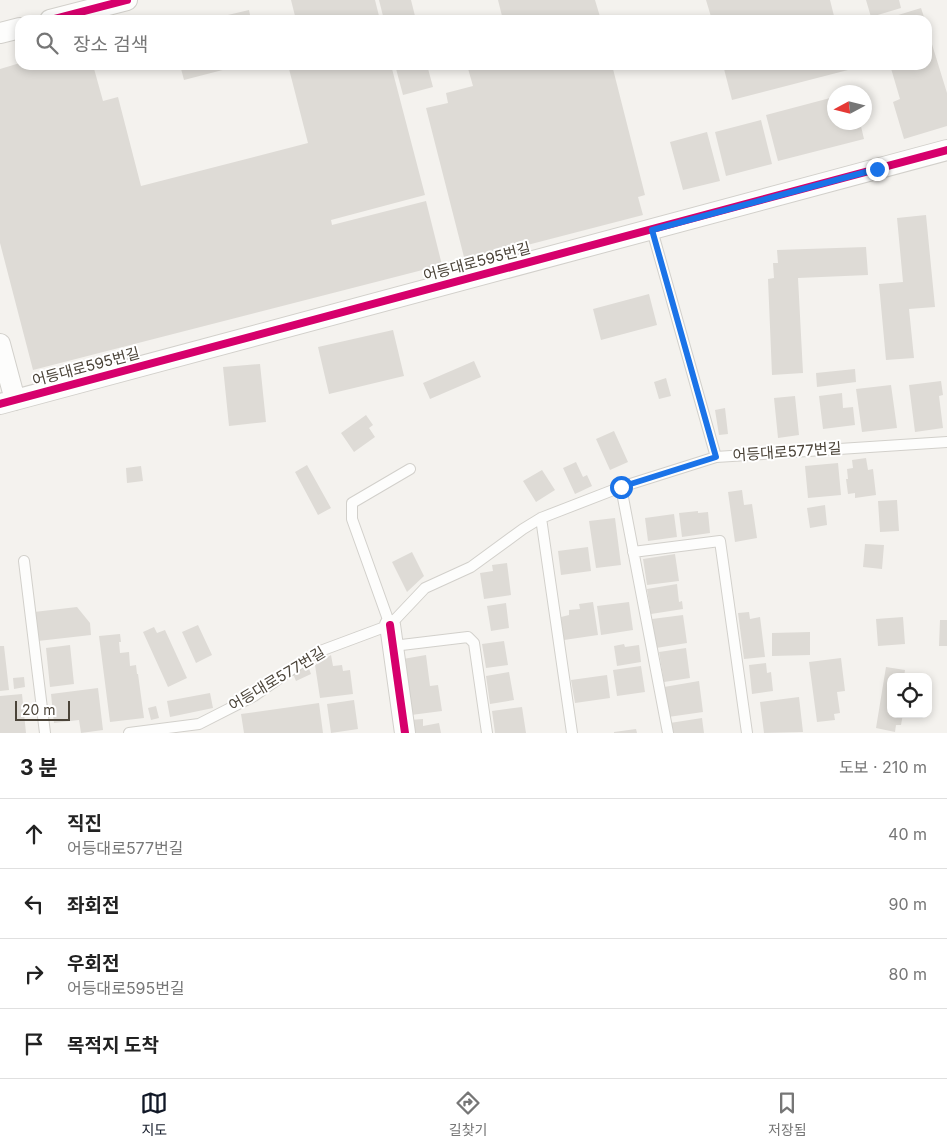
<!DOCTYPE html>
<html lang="ko">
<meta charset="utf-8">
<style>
body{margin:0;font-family:Inter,"Noto Sans KR",sans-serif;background:#f6f6f6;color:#222}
.controls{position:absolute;right:15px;bottom:15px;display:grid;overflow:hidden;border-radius:10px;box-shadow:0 2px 8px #0003}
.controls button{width:45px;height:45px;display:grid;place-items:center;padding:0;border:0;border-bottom:1px solid #e0e0e0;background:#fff;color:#222;font:25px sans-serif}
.compass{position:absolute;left:827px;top:85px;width:45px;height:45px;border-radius:50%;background:#fff;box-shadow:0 2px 8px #0003;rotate:263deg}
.scale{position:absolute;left:15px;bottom:12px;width:55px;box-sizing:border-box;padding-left:5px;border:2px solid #4b4439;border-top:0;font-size:14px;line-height:18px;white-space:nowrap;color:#4b4439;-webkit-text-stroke:4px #fff;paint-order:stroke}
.stop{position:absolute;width:15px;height:15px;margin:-11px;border:4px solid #1a73e8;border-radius:50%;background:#fff}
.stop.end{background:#1a73e8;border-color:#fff;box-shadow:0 1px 5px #0008}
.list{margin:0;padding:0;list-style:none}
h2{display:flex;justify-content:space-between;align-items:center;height:65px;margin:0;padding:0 20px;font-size:21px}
h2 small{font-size:16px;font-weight:400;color:#767676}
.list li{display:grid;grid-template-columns:32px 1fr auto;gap:15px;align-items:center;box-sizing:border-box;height:70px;padding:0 20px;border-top:1px solid #e0e0e0}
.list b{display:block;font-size:19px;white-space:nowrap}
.list p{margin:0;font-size:16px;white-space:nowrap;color:#767676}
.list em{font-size:16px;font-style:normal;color:#767676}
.icon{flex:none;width:28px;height:28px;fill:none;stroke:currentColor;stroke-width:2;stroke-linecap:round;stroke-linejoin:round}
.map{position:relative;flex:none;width:947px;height:733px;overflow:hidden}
.search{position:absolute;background:#fff;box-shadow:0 2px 8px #0003;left:15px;right:15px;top:15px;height:55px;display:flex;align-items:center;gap:12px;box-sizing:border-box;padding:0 18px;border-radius:15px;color:#767676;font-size:19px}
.sheet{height:345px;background:#fff}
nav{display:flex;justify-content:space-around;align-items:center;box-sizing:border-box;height:70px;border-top:1px solid #e0e0e0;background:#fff;font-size:14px;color:#767676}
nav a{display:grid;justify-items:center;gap:2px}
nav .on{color:#111827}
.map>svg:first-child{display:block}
</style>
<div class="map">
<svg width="947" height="733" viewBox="0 0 947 733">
<rect width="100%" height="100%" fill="#f4f2ee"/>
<path fill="#dedbd6" d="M291 0H375L380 20H296Z
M379 0H411L416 20H384Z
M498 0H595L601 20H503Z
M706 0H830L835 20H712Z
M866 0H899L901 8 871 17Z
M921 8 925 20H882Z
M249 10 251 20H211V19Z
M927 28 947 93V126L904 139 893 102 900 99 890 65H927Z
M20 63V65H93L103 101 118 97 141 186 308 143 288 65H391L425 195 331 220 332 225 426 201 442 265 33 370 0 243V69Z
M180 65H238V66L184 80Z
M395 65H427L433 87 403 95Z
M467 65H612L645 195 638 197 643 215 465 261 426 108 448 103 446 93 473 86Z
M723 65H847L848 70 732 100Z
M834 97V122H860L864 139 778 161 766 115Z
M761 120 772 164 726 176 715 132Z
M707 132 720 181 683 190 670 142Z
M926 215 935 307 909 309 914 358 886 360 879 284 903 282 897 218Z
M866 247 868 275 798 278 803 373 772 375 768 279 774 278 773 263H778L777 250Z
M649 294 657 325 601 340 593 309Z
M393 330 404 376 329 394 318 347Z
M474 361 481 377 430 399 423 383Z
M260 364 266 422 229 426 223 367Z
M855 369 856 382 817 387 816 373Z
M666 378 671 396 659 399 654 382Z
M941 381 943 395 939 396 943 428 915 432 909 385Z
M891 385 897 428 862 432 856 389Z
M842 393 843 408 853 407 855 425 823 429 819 396Z
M795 396 799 435 778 438 774 398Z
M725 408 728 434 719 435 715 410Z
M366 415 373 425 369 428 375 437 354 452 341 433Z
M614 431 628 462 610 470 596 439Z
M866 458 868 470 873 469 876 495 855 498V493L848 494 846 479H848L847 469 853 468 852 460Z
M576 462 583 477 587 475 592 486 575 494 563 468Z
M838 463 841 495 808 498 805 466Z
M307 465 331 508 318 515 295 472Z
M141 466 143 481 127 483 126 468Z
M542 470 555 490 536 502 523 481Z
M742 490 744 505 752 504 757 538 735 542 728 492Z
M897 500 899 531 880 532 878 501Z
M825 505 827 525 810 528 807 508Z
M698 511V513L708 512 710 533 682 537 679 513Z
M674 514 677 537 648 541 645 518Z
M615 518 621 565 596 568 589 521Z
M865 544 884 545 882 569 863 567Z
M588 547 591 571 561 575 558 551Z
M412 552 424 576 407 592 392 562Z
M675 554 679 581 647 585 643 559Z
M507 563 511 595 484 599 480 573 493 571 492 565Z
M677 584 679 602 682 601 683 609 651 614 647 589Z
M593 602 598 635 564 640 561 617 569 615V610L580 609 579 604Z
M629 602 633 630 601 635 597 606Z
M506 603 509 628 491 631 487 606Z
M77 607 90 623 91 635 38 641 34 612Z
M749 612 750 619 760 617 765 657 744 659 738 613Z
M683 615 687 643 656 648 652 619Z
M903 617 905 644 878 646 876 619Z
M940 620H947V646H939Z
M198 625 212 655 196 663 182 632Z
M154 627 157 633 165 630 187 678 168 687 143 632Z
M810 632V655L772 656V633Z
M120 634 121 642H119L120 653 129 652 130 666 136 665 137 674H138L144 718 110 722 99 636Z
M504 641 508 665 486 668 482 644Z
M624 644 625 647 639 645 641 662 617 666 614 646Z
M70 645 74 684 50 687 46 648Z
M0 646H4L9 690 0 691Z
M686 648 690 678 664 682 659 652Z
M331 655 333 666 342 665 343 671 350 670 353 694 320 698 315 665Z
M426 655 430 686 438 685 442 711 411 715 403 659Z
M841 658 845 691 837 692 840 713 834 714 835 720 817 722 809 662Z
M766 663 767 673 771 672 773 691 752 694 749 665Z
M308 666 311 674 296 681 293 674Z
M641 666 645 692 617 696 613 670Z
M886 667 905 670 904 677H891V714H903L901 725H896L895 732 876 728Z
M509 672 514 700 490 704 486 676Z
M607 675 610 698 575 703 571 680Z
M24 677 25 687 14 689 13 678Z
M699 681 703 712 668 717 664 687Z
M98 688 103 730 81 733 79 720 54 723 51 694Z
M210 693 213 708 170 717 167 701Z
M22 694 26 733H0V696Z
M799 697 803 732 764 733 760 702Z
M354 700 358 729 331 733 327 704Z
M319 703 323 733H244L241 714Z
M156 706 159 718 151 720 148 708Z
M522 707 526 733H495L492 711Z
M702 718 704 733H672L670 723Z
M423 719V726L439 723 441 733H412L410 720Z
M636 729 637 733H614V732Z"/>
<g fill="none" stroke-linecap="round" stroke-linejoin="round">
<defs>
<path id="service" d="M652 230 716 457
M621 487 668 733
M541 518 572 733
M633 552 720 541 747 733
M24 561 45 733
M390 625 352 519V503L410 469
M393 646 468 637 474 643 487 733
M129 733 199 724 254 696 315 653 390 625 425 588 471 567 523 529 541 518 621 487 716 457 947 442"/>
<path id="minor" d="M50 20 127 0
M0 33 20 28
M0 344 15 400
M0 404 947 150
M390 625 405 733"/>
</defs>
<use href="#service" stroke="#d2d0cb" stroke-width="12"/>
<use href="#minor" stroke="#d2d0cb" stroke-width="22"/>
<use href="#service" stroke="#fdfdfc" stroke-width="10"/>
<use href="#minor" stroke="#fdfdfc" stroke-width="20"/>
<defs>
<path id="cycleway" d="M50 20 127 0
M0 404 947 150
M390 625 405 733"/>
</defs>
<use href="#cycleway" stroke="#fff" stroke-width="11"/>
<use href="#cycleway" stroke="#d6006c" stroke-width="8"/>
</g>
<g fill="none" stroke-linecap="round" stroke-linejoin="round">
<path stroke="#1a73e8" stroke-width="6" d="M621 487 716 457 652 230 877 169"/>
</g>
<g text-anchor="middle" stroke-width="4" stroke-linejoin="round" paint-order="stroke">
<g font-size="15" fill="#4b4439" stroke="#fff">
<text transform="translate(477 262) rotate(-15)" y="5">어등대로595번길</text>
<text transform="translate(86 367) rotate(-15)" y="5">어등대로595번길</text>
<text transform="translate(787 452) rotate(-4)" y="5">어등대로577번길</text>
<text transform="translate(277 679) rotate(-31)" y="5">어등대로577번길</text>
</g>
</g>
</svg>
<div class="controls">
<button><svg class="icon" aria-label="locate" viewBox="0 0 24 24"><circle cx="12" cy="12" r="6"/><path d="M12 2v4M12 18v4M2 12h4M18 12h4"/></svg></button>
</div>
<svg class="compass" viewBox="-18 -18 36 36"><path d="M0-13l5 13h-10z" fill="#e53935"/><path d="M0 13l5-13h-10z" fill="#767676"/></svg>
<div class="scale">20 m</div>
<div class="stop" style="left:621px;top:487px"></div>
<div class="stop end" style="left:877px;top:169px"></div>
<div class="search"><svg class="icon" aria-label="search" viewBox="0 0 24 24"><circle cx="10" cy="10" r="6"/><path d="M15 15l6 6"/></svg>장소 검색</div>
</div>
<section class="sheet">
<h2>3 분<small>도보 · 210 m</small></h2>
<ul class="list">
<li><svg class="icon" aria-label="ahead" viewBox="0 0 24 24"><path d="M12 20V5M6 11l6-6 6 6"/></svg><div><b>직진</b><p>어등대로577번길</p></div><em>40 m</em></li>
<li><svg class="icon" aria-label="left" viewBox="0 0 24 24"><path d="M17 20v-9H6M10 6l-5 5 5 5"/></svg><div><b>좌회전</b></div><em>90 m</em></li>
<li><svg class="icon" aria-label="right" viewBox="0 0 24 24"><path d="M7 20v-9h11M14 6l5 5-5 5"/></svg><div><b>우회전</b><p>어등대로595번길</p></div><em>80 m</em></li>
<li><svg class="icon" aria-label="arrive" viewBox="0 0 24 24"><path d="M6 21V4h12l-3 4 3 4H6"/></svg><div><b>목적지 도착</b></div></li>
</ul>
</section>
<nav>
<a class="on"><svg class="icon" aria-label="map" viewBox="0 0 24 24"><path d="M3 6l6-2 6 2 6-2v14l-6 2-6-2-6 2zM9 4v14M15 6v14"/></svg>지도</a>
<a><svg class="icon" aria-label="directions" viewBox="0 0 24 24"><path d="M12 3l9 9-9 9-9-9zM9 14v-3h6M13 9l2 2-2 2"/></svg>길찾기</a>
<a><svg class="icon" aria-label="saved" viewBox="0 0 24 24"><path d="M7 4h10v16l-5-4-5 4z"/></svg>저장됨</a>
</nav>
